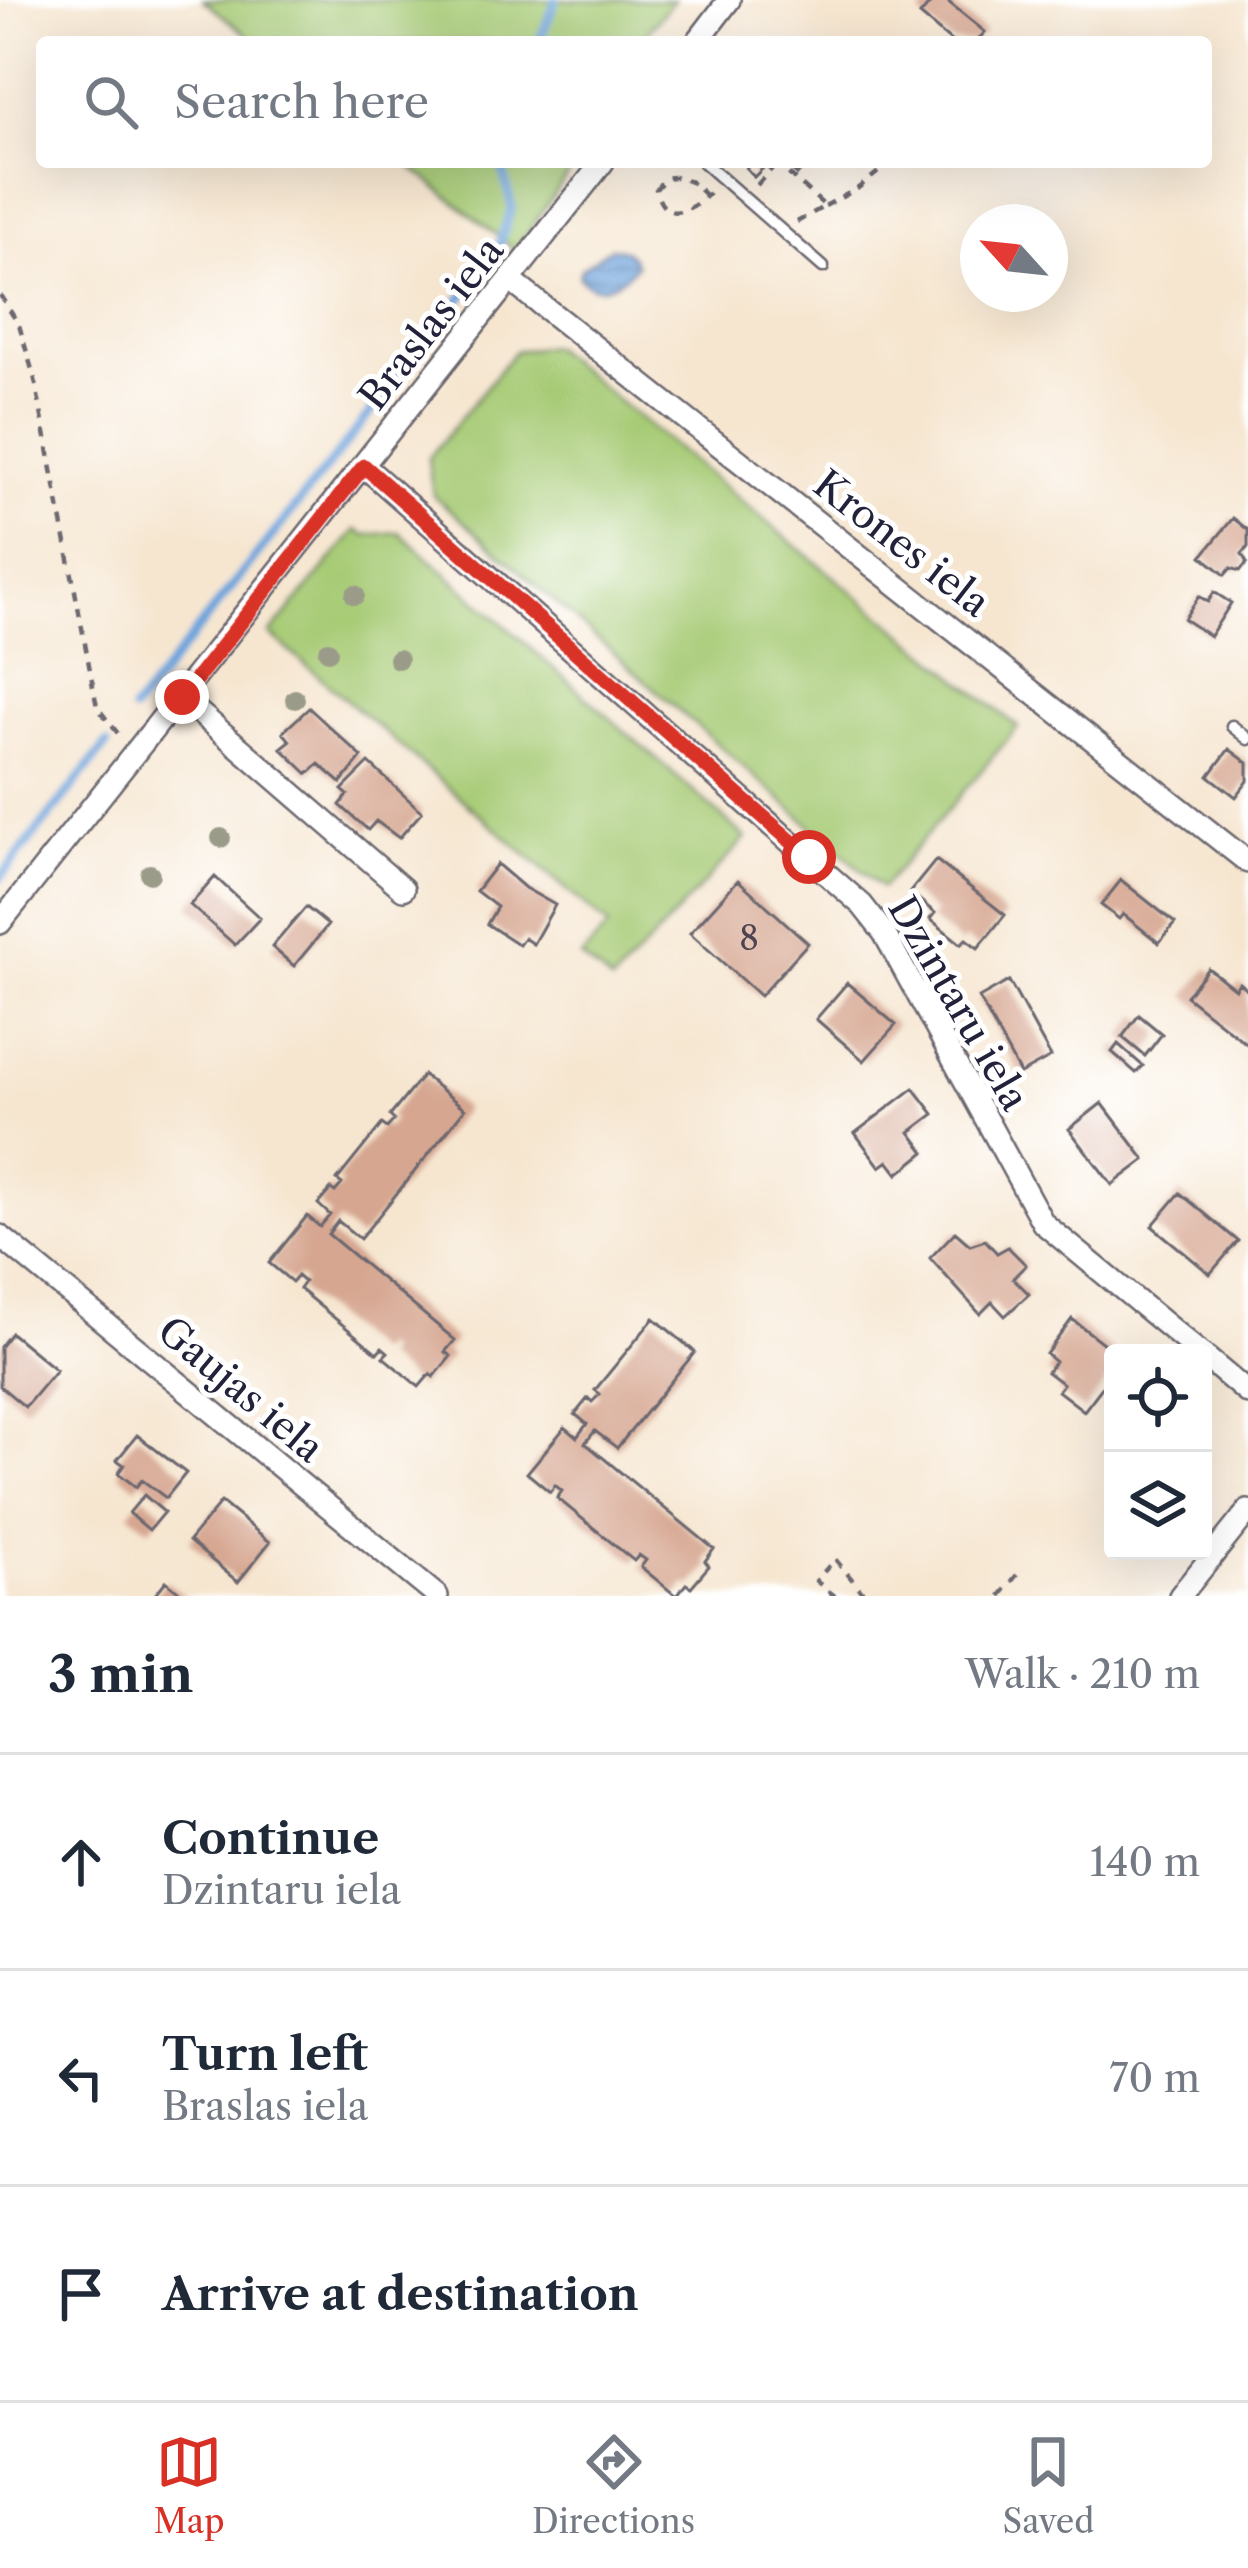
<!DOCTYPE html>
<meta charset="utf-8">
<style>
body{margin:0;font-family:"Libre Caslon Text",serif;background:#f6f6f7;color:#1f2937}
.controls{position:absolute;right:36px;bottom:36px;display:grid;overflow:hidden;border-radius:12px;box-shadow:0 12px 48px #0002}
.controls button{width:108px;height:108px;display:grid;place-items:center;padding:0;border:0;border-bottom:3px solid #e0e1e3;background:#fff;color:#1f2937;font:60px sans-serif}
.compass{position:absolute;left:960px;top:204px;width:108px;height:108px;border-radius:50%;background:#fff;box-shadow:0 12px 48px #0002;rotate:297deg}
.stop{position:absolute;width:36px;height:36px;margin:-27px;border:9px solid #d93025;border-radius:50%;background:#fff}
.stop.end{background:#d93025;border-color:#fff;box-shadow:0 3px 12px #0008}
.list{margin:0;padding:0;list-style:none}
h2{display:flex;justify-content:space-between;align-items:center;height:156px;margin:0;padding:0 48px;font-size:51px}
h2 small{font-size:39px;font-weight:400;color:#747a83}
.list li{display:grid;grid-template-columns:78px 1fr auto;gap:36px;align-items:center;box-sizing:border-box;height:216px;padding:0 48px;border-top:3px solid #e0e1e3}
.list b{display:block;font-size:45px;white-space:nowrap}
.list p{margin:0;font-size:39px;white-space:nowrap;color:#747a83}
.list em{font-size:39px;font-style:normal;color:#747a83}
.icon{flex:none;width:66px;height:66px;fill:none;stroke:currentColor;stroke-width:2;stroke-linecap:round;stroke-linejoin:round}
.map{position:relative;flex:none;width:1248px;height:1596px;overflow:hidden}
.search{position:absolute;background:#fff;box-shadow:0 12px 48px #0002;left:36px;right:36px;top:36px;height:132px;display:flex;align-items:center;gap:30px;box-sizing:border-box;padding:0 42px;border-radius:12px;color:#747a83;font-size:45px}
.sheet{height:804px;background:#fff}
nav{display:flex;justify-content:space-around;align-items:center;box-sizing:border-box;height:168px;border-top:3px solid #e0e1e3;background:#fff;font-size:33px;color:#747a83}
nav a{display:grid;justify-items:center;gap:6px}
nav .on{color:#d93025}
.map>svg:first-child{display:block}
</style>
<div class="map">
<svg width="1248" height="1596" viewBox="0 0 1248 1596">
<defs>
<pattern id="water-rules" width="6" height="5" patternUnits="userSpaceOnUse" patternTransform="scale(3)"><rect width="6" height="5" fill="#6fa4dc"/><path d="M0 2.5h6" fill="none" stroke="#5b85b4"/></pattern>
</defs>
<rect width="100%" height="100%" fill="#fff"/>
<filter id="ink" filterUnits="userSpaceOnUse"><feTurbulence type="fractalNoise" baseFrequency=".00833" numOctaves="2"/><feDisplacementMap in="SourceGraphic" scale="24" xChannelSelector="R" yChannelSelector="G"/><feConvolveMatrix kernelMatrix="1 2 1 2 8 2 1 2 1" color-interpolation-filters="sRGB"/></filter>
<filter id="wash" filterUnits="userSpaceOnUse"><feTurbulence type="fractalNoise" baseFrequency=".004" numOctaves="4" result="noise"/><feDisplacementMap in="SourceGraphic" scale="48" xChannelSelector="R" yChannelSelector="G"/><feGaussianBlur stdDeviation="2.7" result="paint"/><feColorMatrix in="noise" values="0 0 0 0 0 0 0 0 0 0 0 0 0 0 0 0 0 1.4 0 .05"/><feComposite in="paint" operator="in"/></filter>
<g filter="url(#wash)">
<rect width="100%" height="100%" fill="#f6e6d0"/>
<path fill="#a6ca73" stroke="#647657" stroke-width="3" d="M203 0H674L639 42H256Z
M405 162H577L515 250Z
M551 346 1018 727 882 888 433 495 428 459 515 351Z
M356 530 365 535 399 532 746 838 612 983 581 957 609 926 270 634Z"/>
<path fill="url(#water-rules)" stroke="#48638c" stroke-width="3" d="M611 248C624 247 632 254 636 265 622 282 597 298 579 277L581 269Z"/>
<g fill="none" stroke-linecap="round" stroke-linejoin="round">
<path stroke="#6fa4dc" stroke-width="9" d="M539 42 556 0
M133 711 495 256 512 207 501 162
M0 878 107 744"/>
</g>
<g id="blocks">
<path fill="#d6a690" d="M933 0H946L985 32 976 42H952L920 15Z
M752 162 764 167 754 177 746 168Z
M782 162H808L797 175Z
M1233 518 1248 530V547L1242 554 1247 563 1240 571 1231 568 1225 575 1202 556Z
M1214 592 1231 603 1210 636 1184 619 1199 596 1208 602Z
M309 708 362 757 341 783 319 764 308 774 281 748 290 741 283 732Z
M1229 749 1248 763V781L1236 797 1209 776Z
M369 763 422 812 399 838 376 821 368 830 340 805 348 795 342 790Z
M936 860 1005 915 978 948 966 939 961 944 930 919 935 913 910 892Z
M497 864 525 888 555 905 533 944 524 938 519 945 487 924 497 907 476 891Z
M215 877 260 918 235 945 190 905Z
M738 880 808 943 760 996 690 933Z
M1121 880 1175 923 1159 943 1123 914 1119 919 1101 905Z
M306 907 328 925 294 966 272 947Z
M1208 968 1235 989 1239 983 1248 990V1045L1186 996Z
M1009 981 1051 1057 1020 1074 979 998Z
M847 983 896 1025 864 1061 816 1019Z
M1139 1015 1162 1034 1145 1056 1122 1037Z
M1118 1044 1143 1066 1136 1073 1112 1052Z
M423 1075 465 1109 360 1239 338 1221 328 1234 455 1340 445 1352 451 1356 434 1377 430 1374 419 1387 383 1357 388 1352 382 1347 377 1353 299 1289 304 1282 297 1276 292 1282 269 1263 307 1216 320 1227 330 1215 318 1204 331 1189 335 1192 342 1184 337 1180 382 1124 387 1128 394 1120 390 1116Z
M914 1088 934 1114 910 1132 925 1152 898 1174 888 1161 880 1167 855 1133Z
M1102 1103 1145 1160 1112 1185 1069 1129Z
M1180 1193 1238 1241 1210 1274 1152 1226Z
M955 1232 970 1245 985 1240 997 1253 1008 1247 1026 1265 1013 1278 1029 1294 1005 1316 992 1302 980 1314 930 1258Z
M654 1318 695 1352 617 1448 595 1431 585 1443 714 1549 705 1561 709 1566 691 1587 686 1584 676 1596 641 1567 646 1560 639 1555 634 1561 557 1498 562 1491 555 1485 550 1492 527 1473 565 1427 577 1437 587 1424 575 1414 588 1398 592 1402 600 1394 595 1390Z
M1072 1319 1113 1351V1373L1084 1411 1058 1391 1063 1384 1047 1372 1055 1362 1046 1354Z
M11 1333 56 1370 25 1407 0 1386V1347Z
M137 1435 186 1473 166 1498 142 1480 136 1487 118 1473 124 1465 117 1460Z
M144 1495 164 1512 149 1530 129 1513Z
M221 1502 270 1542 238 1582 189 1541Z
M166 1581 184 1596H154Z"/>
</g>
</g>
<g filter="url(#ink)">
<use href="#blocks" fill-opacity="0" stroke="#6c676f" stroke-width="3"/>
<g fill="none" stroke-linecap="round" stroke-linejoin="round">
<defs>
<path id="service" d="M703 162 823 267
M1232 726 1248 739"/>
<path id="minor" d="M697 42 729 0
M511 281 1248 862
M364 466 862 905 884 933 1043 1223 1200 1353
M181 697 403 889
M0 923 603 162
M0 1236 437 1596
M1203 1355 1248 1393
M1180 1596 1248 1511"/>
</defs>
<use href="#service" stroke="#6c676f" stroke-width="15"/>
<use href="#minor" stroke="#6c676f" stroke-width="26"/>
<path stroke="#6c676f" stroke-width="4.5" stroke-dasharray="9 9" stroke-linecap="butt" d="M775 162 825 206 797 222
M757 185 777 163
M706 196C693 182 684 174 665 178L656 189C663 225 690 212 709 193
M825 206 857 189 891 162
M0 295 19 325 35 380 97 707 120 736
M835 1596 816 1581 835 1559 866 1596
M1000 1596 1020 1571"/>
<use href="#service" stroke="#fff" stroke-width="10"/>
<use href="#minor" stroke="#fff" stroke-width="21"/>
</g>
<g fill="#9b9b89">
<circle cx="355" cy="595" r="10"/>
<circle cx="328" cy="651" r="10"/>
<circle cx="398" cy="659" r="10"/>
<circle cx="295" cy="699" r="10"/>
<circle cx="221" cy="838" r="10"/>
<circle cx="150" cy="874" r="10"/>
</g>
</g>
<g fill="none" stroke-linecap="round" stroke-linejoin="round" filter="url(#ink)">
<path stroke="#d93025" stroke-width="15" d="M182 697 364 466 809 857"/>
</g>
<g text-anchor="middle" stroke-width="10" stroke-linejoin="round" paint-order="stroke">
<g font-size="33" fill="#4f4350">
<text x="749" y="950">8</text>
</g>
<g font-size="39" fill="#22223b" stroke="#fff">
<text transform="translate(431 323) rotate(-52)" y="14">Braslas iela</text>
<text transform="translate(902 543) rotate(38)" y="14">Krones iela</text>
<text transform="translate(959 1003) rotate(60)" y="14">Dzintaru iela</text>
<text transform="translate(241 1389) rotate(40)" y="14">Gaujas iela</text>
</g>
</g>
</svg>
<div class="controls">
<button><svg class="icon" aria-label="locate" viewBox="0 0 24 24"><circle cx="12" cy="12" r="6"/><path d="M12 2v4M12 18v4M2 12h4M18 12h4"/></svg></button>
<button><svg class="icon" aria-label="layers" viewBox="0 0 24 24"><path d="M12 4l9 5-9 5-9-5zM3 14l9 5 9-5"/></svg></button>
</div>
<svg class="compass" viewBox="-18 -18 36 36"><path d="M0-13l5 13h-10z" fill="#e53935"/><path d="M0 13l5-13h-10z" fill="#747a83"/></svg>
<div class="stop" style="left:809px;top:857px"></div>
<div class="stop end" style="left:182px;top:697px"></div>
<div class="search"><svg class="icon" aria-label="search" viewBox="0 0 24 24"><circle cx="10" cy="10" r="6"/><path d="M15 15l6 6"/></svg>Search here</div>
</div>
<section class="sheet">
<h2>3 min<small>Walk · 210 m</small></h2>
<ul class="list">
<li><svg class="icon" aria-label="ahead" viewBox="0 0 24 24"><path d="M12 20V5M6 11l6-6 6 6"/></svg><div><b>Continue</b><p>Dzintaru iela</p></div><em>140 m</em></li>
<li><svg class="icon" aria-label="left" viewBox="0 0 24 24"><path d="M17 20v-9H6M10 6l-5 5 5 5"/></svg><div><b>Turn left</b><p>Braslas iela</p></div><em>70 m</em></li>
<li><svg class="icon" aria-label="arrive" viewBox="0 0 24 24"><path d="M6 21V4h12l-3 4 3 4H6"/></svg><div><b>Arrive at destination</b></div></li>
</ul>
</section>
<nav>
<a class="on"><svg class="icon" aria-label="map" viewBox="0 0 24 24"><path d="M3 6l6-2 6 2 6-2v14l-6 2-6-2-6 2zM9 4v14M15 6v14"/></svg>Map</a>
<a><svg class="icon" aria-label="directions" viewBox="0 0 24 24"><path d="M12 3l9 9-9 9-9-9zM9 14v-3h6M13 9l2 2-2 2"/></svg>Directions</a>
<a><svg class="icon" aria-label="saved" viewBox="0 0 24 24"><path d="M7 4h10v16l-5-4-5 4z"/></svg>Saved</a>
</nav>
